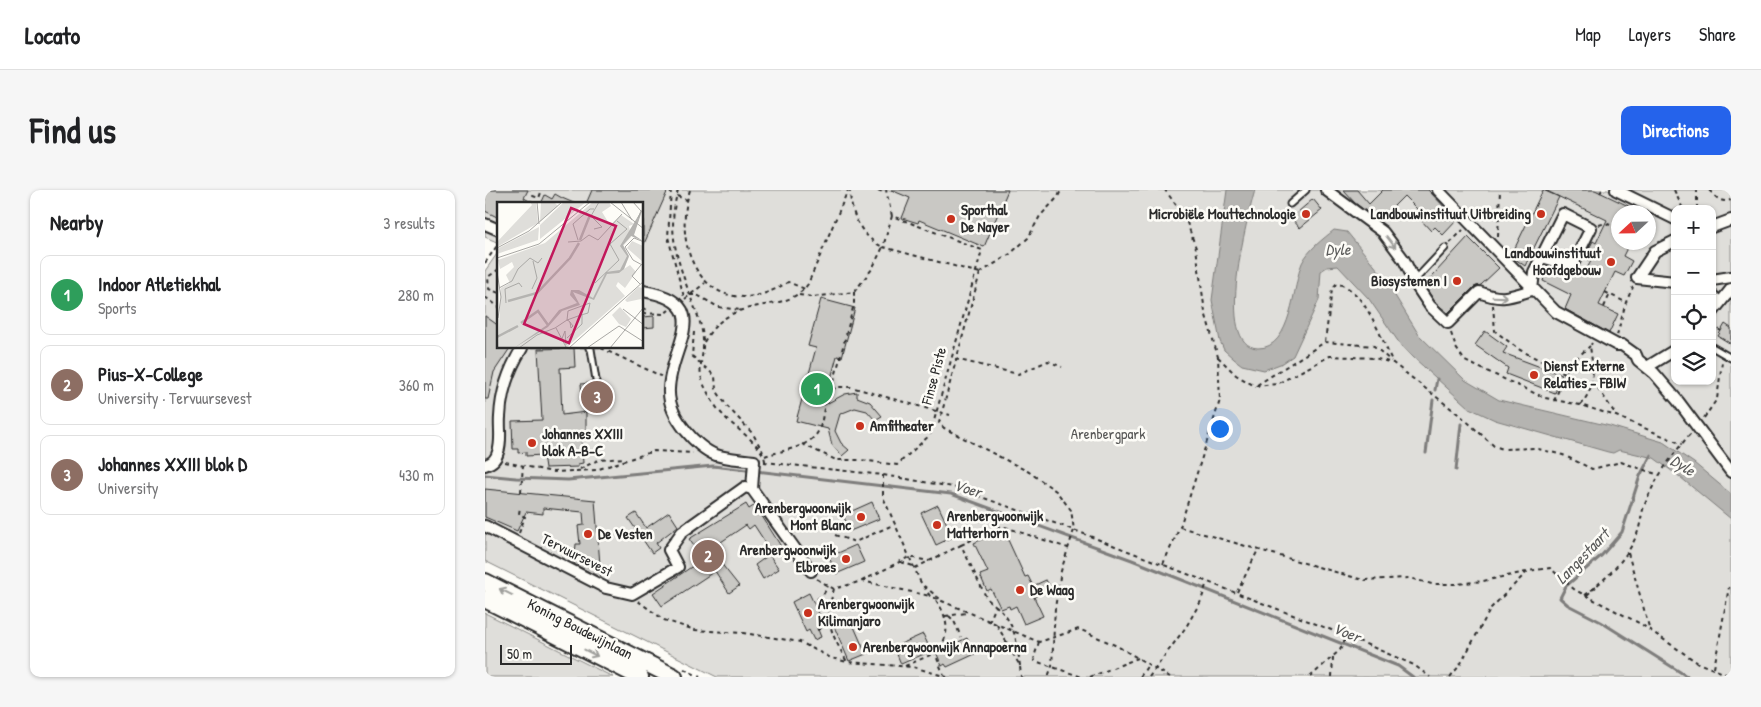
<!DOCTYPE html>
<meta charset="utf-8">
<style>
body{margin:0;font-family:"Patrick Hand",sans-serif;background:#f6f6f6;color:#202124}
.controls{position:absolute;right:15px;top:15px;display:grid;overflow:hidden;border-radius:10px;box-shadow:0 1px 4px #0004}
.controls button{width:45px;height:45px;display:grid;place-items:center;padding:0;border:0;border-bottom:1px solid #e0e0e0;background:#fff;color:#202124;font:25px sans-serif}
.compass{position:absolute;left:1126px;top:15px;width:45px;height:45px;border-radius:50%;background:#fff;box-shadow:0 1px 4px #0004;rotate:248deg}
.scale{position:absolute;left:15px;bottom:12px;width:72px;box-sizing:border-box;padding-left:5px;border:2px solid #2b2b2b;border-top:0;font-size:14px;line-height:18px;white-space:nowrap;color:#2b2b2b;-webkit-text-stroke:4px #fdfcf7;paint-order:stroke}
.you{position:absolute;left:734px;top:238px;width:18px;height:18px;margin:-12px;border:4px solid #fff;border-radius:50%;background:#1a73e8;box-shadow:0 0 0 8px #1a73e833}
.badge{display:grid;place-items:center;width:32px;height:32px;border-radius:50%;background:#2563eb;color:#fff;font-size:16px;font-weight:700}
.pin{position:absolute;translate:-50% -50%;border:2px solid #fff;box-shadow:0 1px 5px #0006}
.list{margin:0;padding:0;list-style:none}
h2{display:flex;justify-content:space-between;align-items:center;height:65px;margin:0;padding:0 20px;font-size:21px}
h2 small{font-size:16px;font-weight:400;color:#757577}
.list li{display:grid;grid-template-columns:32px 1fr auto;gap:15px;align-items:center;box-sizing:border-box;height:80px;margin:0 10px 10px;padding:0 10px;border:1px solid #e0e0e0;border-radius:10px}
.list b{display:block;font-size:19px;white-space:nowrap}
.list p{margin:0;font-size:16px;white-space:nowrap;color:#757577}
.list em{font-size:16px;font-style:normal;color:#757577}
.icon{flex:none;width:28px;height:28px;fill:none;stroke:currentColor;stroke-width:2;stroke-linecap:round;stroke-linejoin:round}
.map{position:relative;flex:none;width:1246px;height:487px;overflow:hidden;border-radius:10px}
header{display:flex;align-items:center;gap:30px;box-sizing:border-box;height:70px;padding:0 25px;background:#fff;border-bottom:1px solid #e0e0e0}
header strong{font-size:24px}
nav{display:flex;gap:28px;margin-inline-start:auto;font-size:18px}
.intro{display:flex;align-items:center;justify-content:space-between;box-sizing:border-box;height:120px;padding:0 30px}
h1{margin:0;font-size:35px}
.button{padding:12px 22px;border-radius:10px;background:#2563eb;color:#fff;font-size:18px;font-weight:700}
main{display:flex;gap:30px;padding:0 30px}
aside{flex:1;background:#fff;border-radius:10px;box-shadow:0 1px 4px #0004}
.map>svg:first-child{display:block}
</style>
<header>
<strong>Locato</strong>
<nav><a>Map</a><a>Layers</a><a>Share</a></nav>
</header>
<div class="intro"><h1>Find us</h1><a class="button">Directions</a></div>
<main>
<aside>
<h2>Nearby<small>3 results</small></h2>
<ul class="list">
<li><span class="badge" style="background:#2e9e5b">1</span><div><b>Indoor Atletiekhal</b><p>Sports</p></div><em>280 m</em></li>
<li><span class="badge" style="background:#8d6e63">2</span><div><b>Pius-X-College</b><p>University · Tervuursevest</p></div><em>360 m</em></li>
<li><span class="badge" style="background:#8d6e63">3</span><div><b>Johannes XXIII blok D</b><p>University</p></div><em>430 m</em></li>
</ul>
</aside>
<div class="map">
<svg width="1246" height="487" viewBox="0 0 1246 487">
<rect width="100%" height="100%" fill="#fdfcf7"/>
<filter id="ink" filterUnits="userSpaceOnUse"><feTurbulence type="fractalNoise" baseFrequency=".02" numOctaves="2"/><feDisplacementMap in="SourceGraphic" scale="10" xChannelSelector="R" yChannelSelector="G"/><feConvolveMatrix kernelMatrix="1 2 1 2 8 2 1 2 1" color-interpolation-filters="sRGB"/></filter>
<g filter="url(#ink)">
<path fill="#dfdeda" stroke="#858482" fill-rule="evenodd" d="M0 0H1246V487H232L0 371V81L14 61V158H158V14H14V53L0 47ZM1190 19H1227V191H1190ZM1134 22H1164V52H1134Z
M0 423 128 487H0Z"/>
<path fill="#b5b4b1" stroke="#7e7d7b" d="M742 0H770C763 25 728 157 773 158 807 159 808 94 817 73 823 60 838 49 849 40L862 42 898 86 934 145 980 190 1014 210 1125 236 1178 252 1209 273 1246 304V329L1195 287 1169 268 1134 260 1128 263 1123 262 1010 230 984 218 917 157 884 109 853 76 842 77 836 81 834 110 808 166 798 173 779 180 757 175 749 169 739 160 735 151 727 110Z"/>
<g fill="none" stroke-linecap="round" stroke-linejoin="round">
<path stroke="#7e7d7b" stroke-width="3" d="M950 200 952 189
M941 263 948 210
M1166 265 1155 286 1137 342 1117 365 1081 396 1075 408 1083 415 1116 432 1203 487
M971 280 976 234
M0 285 31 288 83 290 228 276 466 304 647 370 913 476 928 487"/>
</g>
<path fill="#c9c8c4" stroke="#2b2b2b" d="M0 0H43L39 8 50 14H14V28L0 21Z
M107 0H183L158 56V14H101Z
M406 0H523L499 57 434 30 433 33 417 28 425 8Z
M858 0H872L884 14 898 0H943L972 30 958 45 950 37 946 41 936 30 940 27 919 6 894 31 870 13Z
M1058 0 1074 7 1040 76 1026 66Z
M1060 0H1110L1156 22H1134V52H1145L1138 66 1147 71 1139 86 1130 82 1114 115 1133 124 1124 143 1080 119 1086 105 1058 91 1063 76 1098 86 1106 71 1099 68 1108 51 1111 53 1122 30Z
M70 4 77 8 91 14H56L60 5 67 9Z
M828 9 837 20 815 38 806 28Z
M983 47 1014 78 996 95 989 97 963 123 950 112 939 95Z
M336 109 370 118 357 167 352 166 339 215 360 204 372 202V207L385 212 397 226 390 230 382 221 370 218 355 224 350 241 356 253 364 260 357 266 347 255 343 239 311 231 331 158 323 156Z
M0 126 14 136V158H25L9 182 3 209H0Z
M169 126V137L158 138V127Z
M1240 134 1246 138V154L1233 146Z
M1000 141 1022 157 1018 163 1077 185 1070 203 1021 184 1023 178 990 155Z
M89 158 90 177 75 178 77 225 101 222V241L97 242 96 245 98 273 93 274V277L60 278 58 265 41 266V262L33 263V259H28L27 231 57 230 53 159Z
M105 193V199L114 198 115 204 124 203 125 212 117 213 118 219 99 221 96 194Z
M0 299 110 310 116 388 89 374 91 354H95L93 336 99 335 98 322 58 318V324L41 322 32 341 0 327Z
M387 312 394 329 365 341 358 325Z
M261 314 264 319 270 315 297 358 285 366 294 379 278 389 270 375 281 367 276 359 282 355 269 335 264 339 261 335 236 352 238 355 227 362 254 396 244 403 230 381 177 416 168 403 218 369 204 349Z
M453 315 468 347 451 355 436 323Z
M184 322 193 336 171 353 174 358 167 363 143 328 151 323 161 338Z
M518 339 540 387 543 386 548 396 561 390 566 398 549 407 558 426 539 434 531 416 525 419 524 416 516 419 506 399 502 401 495 385 503 382 489 353Z
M371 355 379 372 351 384 344 367Z
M324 403 339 434 332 437 336 447 329 450 324 440 321 442 307 412Z
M356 431 358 436 367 432 381 464 364 471 348 434Z
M438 444 446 461 416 474 409 457Z
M482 448 490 464 462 477 460 474 457 476 451 462Z"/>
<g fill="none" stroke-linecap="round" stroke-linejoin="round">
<defs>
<path id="service" d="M805 14 821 0
M930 90 960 58
M1227 157 1246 168
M104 158 106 159 111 190"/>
<path id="minor" d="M841 0 898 42 919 70 933 98 945 116 963 133 994 102C1017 111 1024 107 1047 100L1049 82 1078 24 1106 38 1087 76 1057 67
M953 0 1071 122 1132 155H1137L1151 165 1153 170 1169 183 1193 211 1246 282
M1131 0 1190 29
M0 34 14 40
M1227 37 1246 30
M1190 51 1170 61 1152 88 1190 92
M1227 90 1246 87
M158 101C232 113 185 156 184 199 183 215 191 229 201 241 208 250 220 261 231 265 243 269 257 269 269 271L267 299 326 381
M1227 105 1235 113
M1227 123 1246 99
M1162 177 1190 160
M0 275C7 273 11 270 13 262 17 251 14 238 15 227 16 202 24 179 37 158
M0 336 121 398 147 404 193 377 184 360 197 342 260 297 267 299"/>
<path id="trunk" d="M0 392 189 487
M0 409 155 487"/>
</defs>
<use href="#service" stroke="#2b2b2b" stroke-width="9"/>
<use href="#minor" stroke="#2b2b2b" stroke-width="14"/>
<use href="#trunk" stroke="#2b2b2b" stroke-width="20"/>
<path stroke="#2b2b2b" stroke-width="2" stroke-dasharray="4 4" stroke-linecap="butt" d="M186 0 183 47 199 107
M193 0C181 43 193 71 207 111 212 123 218 138 218 151 219 174 209 178 223 203 227 211 232 219 238 225 249 238 280 256 280 272
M205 0C183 69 231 138 303 92L320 99
M393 0 400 3
M1189 0 1198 19
M1224 0C1232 8 1235 13 1246 10
M1115 3 1117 0
M192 6 202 10
M45 14 48 6 54 8 57 0
M1212 19V0
M407 26 398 57 495 83
M1114 35 1121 33 1125 35
M1013 47 1015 0
M965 53 978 40
M0 73 14 53
M14 79 3 87 4 99 14 103
M495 83 454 233 459 238 544 282 571 301 586 320 589 340 576 381 570 418 567 476 563 487
M495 83 525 64 543 48 555 26 573 7 576 0
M1120 102 1140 112
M205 105H212L233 117 255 120
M314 105 327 107 369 102 387 79 398 57C376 47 365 23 365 0
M0 107 14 117
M200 109 220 93
M1008 115 1010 141 1035 160 1080 183
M1119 117 1125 104
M158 118 165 121
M158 123 179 124 184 120
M1227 135 1236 141
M209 142 207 166 230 186 231 200 242 216 268 244 278 262
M966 143 971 158 980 171 1060 208 1095 215 1131 226 1197 254
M1132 145 1141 112 1148 97
M219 152C247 100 299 128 323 94L363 0
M840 152 847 99 851 94C878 95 898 152 908 173
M116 158 176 186
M733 167 751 185 770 196 792 194 845 166 889 168 908 173 977 227 1009 256 1018 259 1049 258 1078 265 1107 279 1136 272 1174 285
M470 169 533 184 563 171 577 177
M1109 192 1131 225
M772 195 840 152 889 156 906 171
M347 199 369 114V102
M1069 211 1085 174 1105 156
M1095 215C1112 197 1108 179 1105 156L1107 153
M1219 228 1232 209 1237 172
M317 254 351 270H376L412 275 445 245 497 60 407 26 401 0
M280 266C294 261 316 259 328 248 343 235 333 207 352 197H366L465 225
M20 272 68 282 111 280 169 261 208 263
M279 272 398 285 468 297 589 340 862 446 929 475 945 487
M95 279 113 270 140 268
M398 285V307L435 391 445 406 554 452 594 439 632 456 685 487
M36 302 38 275
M695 337 878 390 924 388 947 394H972L998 391 1041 382
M34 343 40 327 34 324 35 317
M350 345 370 352 410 334
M476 355 517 336 583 358
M1143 363 1164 437
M416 372 428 376
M678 374 695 337 735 210 733 167 720 122 711 58 700 27 680 0
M430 378 476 355 502 409 511 416
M332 389 349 399 377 391 445 406
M377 391 424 367 444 371
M439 396 455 409
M349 399C339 433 346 442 362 472L428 477 462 487
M752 402 773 360
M1100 405C1120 390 1143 368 1152 344 1156 334 1156 323 1160 314 1170 288 1188 264 1206 243
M1102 405 1111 397
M332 409 338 405 343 396
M451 410C463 427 467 447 450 463L459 486
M153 411 179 430 210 440 258 443 315 452 346 468 362 472
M460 426 482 423
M464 426 469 431 476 447
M504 432 511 416C530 432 532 452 535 476
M512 435 535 476 536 487
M332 440 343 435
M554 452 549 467 550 471 597 487
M420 476 450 463
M1229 478 1244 397
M199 479 215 487
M605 487 653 468
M655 487 663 475
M664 487 701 437 716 411 722 392
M825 487 855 460 862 446
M847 487 848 467
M965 487 975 475 1006 418 1043 381 1065 378 1090 400 1156 434 1213 473 1246 486"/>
<use href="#service" stroke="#fdfcf7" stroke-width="5"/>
<use href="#minor" stroke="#fdfcf7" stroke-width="10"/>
<use href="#trunk" stroke="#fdfcf7" stroke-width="16"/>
</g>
<defs><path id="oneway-shaft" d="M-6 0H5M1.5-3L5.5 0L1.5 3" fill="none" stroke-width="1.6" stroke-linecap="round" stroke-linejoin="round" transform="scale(1.25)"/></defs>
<g stroke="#9e9e9b">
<use href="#oneway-shaft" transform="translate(906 52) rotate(52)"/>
<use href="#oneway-shaft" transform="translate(1015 107) rotate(2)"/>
<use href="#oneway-shaft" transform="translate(21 402) rotate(-154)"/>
<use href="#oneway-shaft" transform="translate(106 463) rotate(27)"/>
</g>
</g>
<g fill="#c8321e" stroke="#fdfcf7" stroke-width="2">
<circle cx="821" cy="24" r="5"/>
<circle cx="1056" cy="24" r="5"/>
<circle cx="466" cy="29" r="5"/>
<circle cx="1126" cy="72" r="5"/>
<circle cx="972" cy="91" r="5"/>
<circle cx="1049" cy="185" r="5"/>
<circle cx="375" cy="236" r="5"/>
<circle cx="47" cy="253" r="5"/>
<circle cx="376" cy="327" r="5"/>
<circle cx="452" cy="335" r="5"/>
<circle cx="103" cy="344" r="5"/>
<circle cx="361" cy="369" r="5"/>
<circle cx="535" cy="400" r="5"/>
<circle cx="323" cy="423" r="5"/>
<circle cx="368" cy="457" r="5"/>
</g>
<g text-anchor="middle" stroke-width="5" stroke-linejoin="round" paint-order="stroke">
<g font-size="15" font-weight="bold" fill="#2b2b2b" stroke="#fdfcf7" text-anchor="start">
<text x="476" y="25">Sporthal<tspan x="476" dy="17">De Nayer</tspan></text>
<text x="811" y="29" text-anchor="end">Microbiële Mouttechnologie</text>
<text x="1046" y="29" text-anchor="end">Landbouwinstituut Uitbreiding</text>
<text x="1116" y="68" text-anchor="end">Landbouwinstituut<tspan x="1116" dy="17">Hoofdgebouw</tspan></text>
<text x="962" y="96" text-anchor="end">Biosystemen I</text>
<text x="1059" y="181">Dienst Externe<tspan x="1059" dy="17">Relaties - FBIW</tspan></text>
<text x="385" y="241">Amfitheater</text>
<text x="57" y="249">Johannes XXIII<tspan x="57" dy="17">blok A-B-C</tspan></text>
<text x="366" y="323" text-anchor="end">Arenbergwoonwijk<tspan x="366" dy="17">Mont Blanc</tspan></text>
<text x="462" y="331">Arenbergwoonwijk<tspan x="462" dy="17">Matterhorn</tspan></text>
<text x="113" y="349">De Vesten</text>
<text x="351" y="365" text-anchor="end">Arenbergwoonwijk<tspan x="351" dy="17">Elbroes</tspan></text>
<text x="545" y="405">De Waag</text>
<text x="333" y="419">Arenbergwoonwijk<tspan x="333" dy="17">Kilimanjaro</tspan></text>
<text x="378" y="462">Arenbergwoonwijk Annapoerna</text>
</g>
<g font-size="15" fill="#2b2b2b" stroke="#fdfcf7">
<text transform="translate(449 186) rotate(-75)" y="5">Finse Piste</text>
<text transform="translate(92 365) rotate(27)" y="5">Tervuursevest</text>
<text transform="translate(95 439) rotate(27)" y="5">Koning Boudewijnlaan</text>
</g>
<g font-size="15" fill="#585857" stroke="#fdfcf7">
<text x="623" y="249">Arenbergpark</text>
</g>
<g font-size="16" font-style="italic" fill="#5b5b5a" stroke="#fdfcf7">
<text x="853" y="65">Dyle</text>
<text transform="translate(1198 275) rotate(32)" y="6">Dyle</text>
<text transform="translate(483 298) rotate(18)" y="6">Voer</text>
<text transform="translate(1097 366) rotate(-46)" y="6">Langestaart</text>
<text transform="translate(862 442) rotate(22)" y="6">Voer</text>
</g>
</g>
<g transform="translate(12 12)">
<rect width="146" height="146" fill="#fdfcf7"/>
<path d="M33 0H39L41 21 0 45V40L35 3ZM44 0H57L61 4 43 20ZM67 0H89L43 37V23ZM96 0H112L114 4 105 10 113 23 124 13 137 22 132 24 134 35 126 44 132 55 127 67 133 63 139 70 128 86 121 80 119 84 128 94 69 146H1L4 86 13 81 9 73 17 65 15 60 3 67 1 58 48 41ZM42 25 41 38 0 52V47ZM135 39 146 44V60L130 46ZM141 85 146 86V101L144 97 130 100 128 98ZM123 105 134 117 129 125 122 122 115 113Z" fill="#dfdeda"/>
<path d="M146 6 137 33 146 39 134 34 126 43 132 54 127 67 122 71 110 72 97 98 76 90 83 103 65 109 51 125 17 146 50 123 62 108 80 101 73 93 74 88H82L96 96 109 70 123 68 130 54 123 44Z" fill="#b5b4b1"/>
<path fill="none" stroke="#b5b4b1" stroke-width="2.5" d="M83 38 93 13M11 99 40 91 73 56 82 41M24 121 41 109 51 123M0 135 21 124"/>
<path fill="none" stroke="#a9a8a5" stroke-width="1" d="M40 0 42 22M113 0 147 27M124 0 135 18M136 0 144 9 141 16M97 27 105 25 94 14 102 0M81 38 76 22 93 7H97M71 40 84 39 92 33 101 38 125 12M147 40 137 36 128 45 136 58 147 64M0 46 32 29 65 0M0 56 42 42 93 0M0 70 4 95 1 116M98 81 122 58 113 42 130 27 120 19M143 82 135 74 144 63M2 86 15 79 21 67 33 56 41 61 45 56M35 87 40 76 36 59M9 101 8 87 22 81 25 85M126 107 147 123M59 126 69 145M70 136 85 122V113M64 139 68 129 69 143M22 146 40 133 58 126 70 118 84 113 91 111 93 101 71 109 70 118 72 119 76 124 74 126 73 120M72 146 147 79M90 146 122 124 147 140M113 146 147 105"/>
<path fill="#c2185b" fill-opacity="0.15" stroke="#c2185b" stroke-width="2.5" d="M74 6 119 24 72 141 27 122Z"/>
<rect width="146" height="146" fill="none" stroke="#2b2b2b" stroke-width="2.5"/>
</g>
</svg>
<div class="controls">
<button>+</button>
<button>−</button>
<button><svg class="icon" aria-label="locate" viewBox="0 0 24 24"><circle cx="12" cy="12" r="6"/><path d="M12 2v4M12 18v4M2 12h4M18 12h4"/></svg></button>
<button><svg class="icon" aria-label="layers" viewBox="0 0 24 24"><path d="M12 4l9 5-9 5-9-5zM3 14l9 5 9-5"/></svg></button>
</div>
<svg class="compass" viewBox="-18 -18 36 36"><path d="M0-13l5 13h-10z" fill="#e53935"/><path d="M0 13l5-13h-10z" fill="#757577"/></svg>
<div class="scale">50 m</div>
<div class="you"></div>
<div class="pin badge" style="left:332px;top:199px;background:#2e9e5b">1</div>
<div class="pin badge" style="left:223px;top:366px;background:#8d6e63">2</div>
<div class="pin badge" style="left:112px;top:207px;background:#8d6e63">3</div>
</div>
</main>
